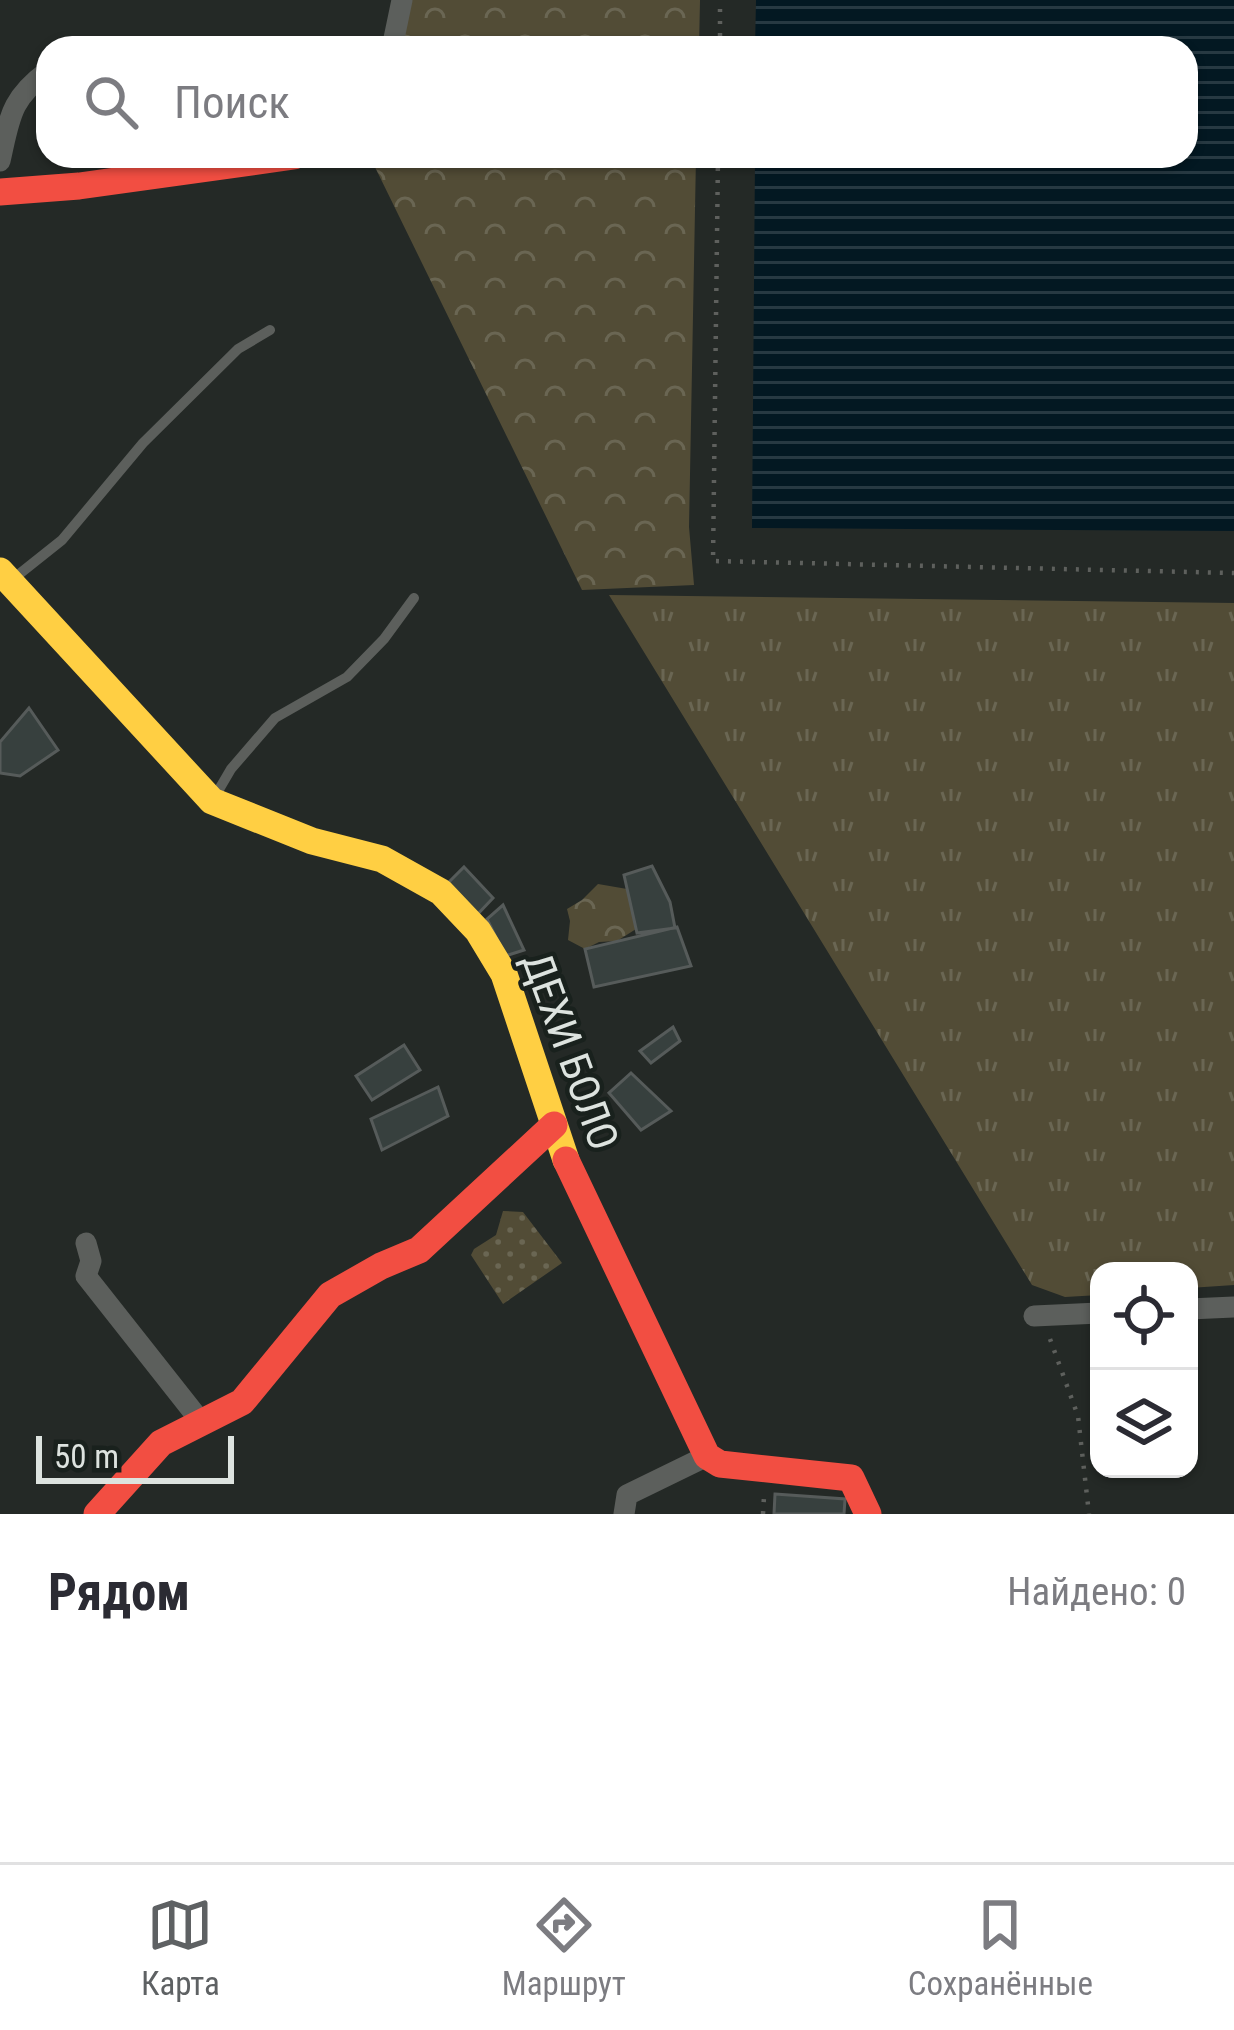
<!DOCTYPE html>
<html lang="ru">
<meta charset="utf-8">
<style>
body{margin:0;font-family:"Roboto Condensed",sans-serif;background:#f2f2f3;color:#2b2b33}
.controls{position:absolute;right:36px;bottom:36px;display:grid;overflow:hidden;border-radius:24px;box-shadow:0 3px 9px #0004}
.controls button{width:108px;height:108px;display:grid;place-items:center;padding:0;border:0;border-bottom:3px solid #e1e1e2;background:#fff;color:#2b2b33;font:60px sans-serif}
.scale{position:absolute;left:36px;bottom:30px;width:198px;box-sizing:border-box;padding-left:12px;border:6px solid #dde3df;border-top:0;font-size:33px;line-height:42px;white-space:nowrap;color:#dde3df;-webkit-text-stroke:9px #19211d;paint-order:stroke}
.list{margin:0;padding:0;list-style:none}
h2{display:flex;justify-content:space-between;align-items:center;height:156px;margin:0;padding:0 48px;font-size:51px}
h2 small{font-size:39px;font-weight:400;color:#7c7c81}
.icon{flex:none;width:66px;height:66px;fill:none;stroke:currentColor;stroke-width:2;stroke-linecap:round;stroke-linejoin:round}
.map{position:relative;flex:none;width:1234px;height:1514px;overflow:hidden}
.search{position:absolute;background:#fff;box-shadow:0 3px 9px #0004;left:36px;right:36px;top:36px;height:132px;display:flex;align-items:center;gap:30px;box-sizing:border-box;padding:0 42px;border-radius:36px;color:#7c7c81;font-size:45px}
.sheet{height:348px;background:#fff}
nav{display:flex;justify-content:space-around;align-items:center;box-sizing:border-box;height:168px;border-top:3px solid #e1e1e2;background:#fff;font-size:33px;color:#7c7c81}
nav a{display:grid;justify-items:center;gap:6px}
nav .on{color:#5e6163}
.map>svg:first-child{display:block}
</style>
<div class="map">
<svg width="1234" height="1514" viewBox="0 0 1234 1514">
<defs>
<pattern id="grass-tufts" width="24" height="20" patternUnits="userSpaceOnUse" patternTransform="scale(3)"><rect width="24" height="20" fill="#524c36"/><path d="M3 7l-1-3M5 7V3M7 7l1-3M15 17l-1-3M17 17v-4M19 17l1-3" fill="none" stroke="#6a6653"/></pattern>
<pattern id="forest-crowns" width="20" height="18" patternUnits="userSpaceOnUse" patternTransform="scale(3)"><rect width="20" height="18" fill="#524c36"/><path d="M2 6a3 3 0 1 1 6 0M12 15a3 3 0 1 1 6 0" fill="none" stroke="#6a6653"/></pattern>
<pattern id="garden-dots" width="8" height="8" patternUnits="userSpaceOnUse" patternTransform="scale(3)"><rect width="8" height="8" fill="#524c36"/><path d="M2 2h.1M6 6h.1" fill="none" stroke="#6a6653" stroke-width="1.8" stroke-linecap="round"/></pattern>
<pattern id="water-rules" width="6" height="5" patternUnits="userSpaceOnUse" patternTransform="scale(3)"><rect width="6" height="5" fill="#031822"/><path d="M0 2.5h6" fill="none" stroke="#273942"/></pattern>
</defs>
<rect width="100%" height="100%" fill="#242926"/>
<path fill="url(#grass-tufts)" d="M609 595 1234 603V1285L1189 1288V1271H1099V1295L1065 1297 1032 1285Z"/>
<path fill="url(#forest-crowns)" d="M405 0H700L699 48H395Z
M374 156H696L689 527 694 585 582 590 373 163Z
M598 884 627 889 636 929 617 941 599 942 585 949 568 940 570 921 567 909 582 900Z"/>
<path fill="url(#garden-dots)" d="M503 1211 523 1212 562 1263 503 1304 471 1255 474 1249 496 1235Z"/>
<path fill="url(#water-rules)" d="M756 0H1234V531L752 528 755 156H1186V48H755Z"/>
<path fill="#37403e" stroke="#565b5a" stroke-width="3" d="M29 708 58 750 20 776 0 773V742Z
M652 866 670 902 675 928 637 933 624 875Z
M464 867 493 898 474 918 444 887Z
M503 905 524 950 505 956 487 919Z
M677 927 691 966 594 987 585 949Z
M673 1027 680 1041 651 1063 640 1051Z
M404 1045 420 1070 372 1100 356 1076Z
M631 1073 671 1111 641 1130 609 1093Z
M438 1087 448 1116 382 1150 371 1119Z
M775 1494 845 1499 844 1514H774Z"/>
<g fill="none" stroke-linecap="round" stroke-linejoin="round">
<path stroke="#5e605d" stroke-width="4.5" stroke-dasharray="3 9" stroke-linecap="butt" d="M720 48V0
M718 156 713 561 1234 573
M1050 1339 1078 1416 1089 1514
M763 1514 764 1496"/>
<path stroke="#5c5f5c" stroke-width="10" d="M13 579 62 540 143 443 238 349 270 330
M214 798 231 769 275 718 347 677 384 639 414 598"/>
<path stroke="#5c5f5c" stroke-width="21" d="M392 48 402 0
M0 161C10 117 10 99 48 71
M86 1243 91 1261 86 1276 202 1423
M1189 1309 1234 1307
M1034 1316 1099 1313
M624 1514 627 1495 707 1456"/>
<path stroke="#ffcf43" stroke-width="27" d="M0 571 212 801 312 841 382 859 441 892 478 931 504 974 566 1160"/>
<path stroke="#f24e42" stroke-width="27" d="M0 192 79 186 294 156
M566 1160 707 1456 720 1464 851 1478 868 1514
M97 1514 161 1443 242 1402 330 1295 381 1266 419 1250 554 1125"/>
</g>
<g text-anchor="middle" stroke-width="9" stroke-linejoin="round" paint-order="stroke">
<g font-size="42" fill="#dde3df" stroke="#19211d">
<text transform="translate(571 1051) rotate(70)" y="15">ДЕХИ БОЛО</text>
</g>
</g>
</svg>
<div class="controls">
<button><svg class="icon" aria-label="locate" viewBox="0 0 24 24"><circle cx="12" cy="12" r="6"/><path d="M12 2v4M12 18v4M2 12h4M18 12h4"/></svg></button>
<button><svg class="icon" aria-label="layers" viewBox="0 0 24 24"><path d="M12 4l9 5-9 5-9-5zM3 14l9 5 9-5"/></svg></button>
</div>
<div class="scale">50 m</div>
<div class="search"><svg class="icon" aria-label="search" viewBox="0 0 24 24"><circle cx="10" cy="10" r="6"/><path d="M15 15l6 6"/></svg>Поиск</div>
</div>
<section class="sheet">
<h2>Рядом<small>Найдено: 0</small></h2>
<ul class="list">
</ul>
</section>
<nav>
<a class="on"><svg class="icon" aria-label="map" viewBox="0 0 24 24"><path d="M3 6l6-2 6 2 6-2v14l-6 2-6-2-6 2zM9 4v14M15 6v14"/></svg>Карта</a>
<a><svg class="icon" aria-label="directions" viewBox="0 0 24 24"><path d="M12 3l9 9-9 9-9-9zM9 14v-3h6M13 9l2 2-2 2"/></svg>Маршрут</a>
<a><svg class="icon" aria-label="saved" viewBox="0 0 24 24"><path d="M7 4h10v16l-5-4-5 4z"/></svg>Сохранённые</a>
</nav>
